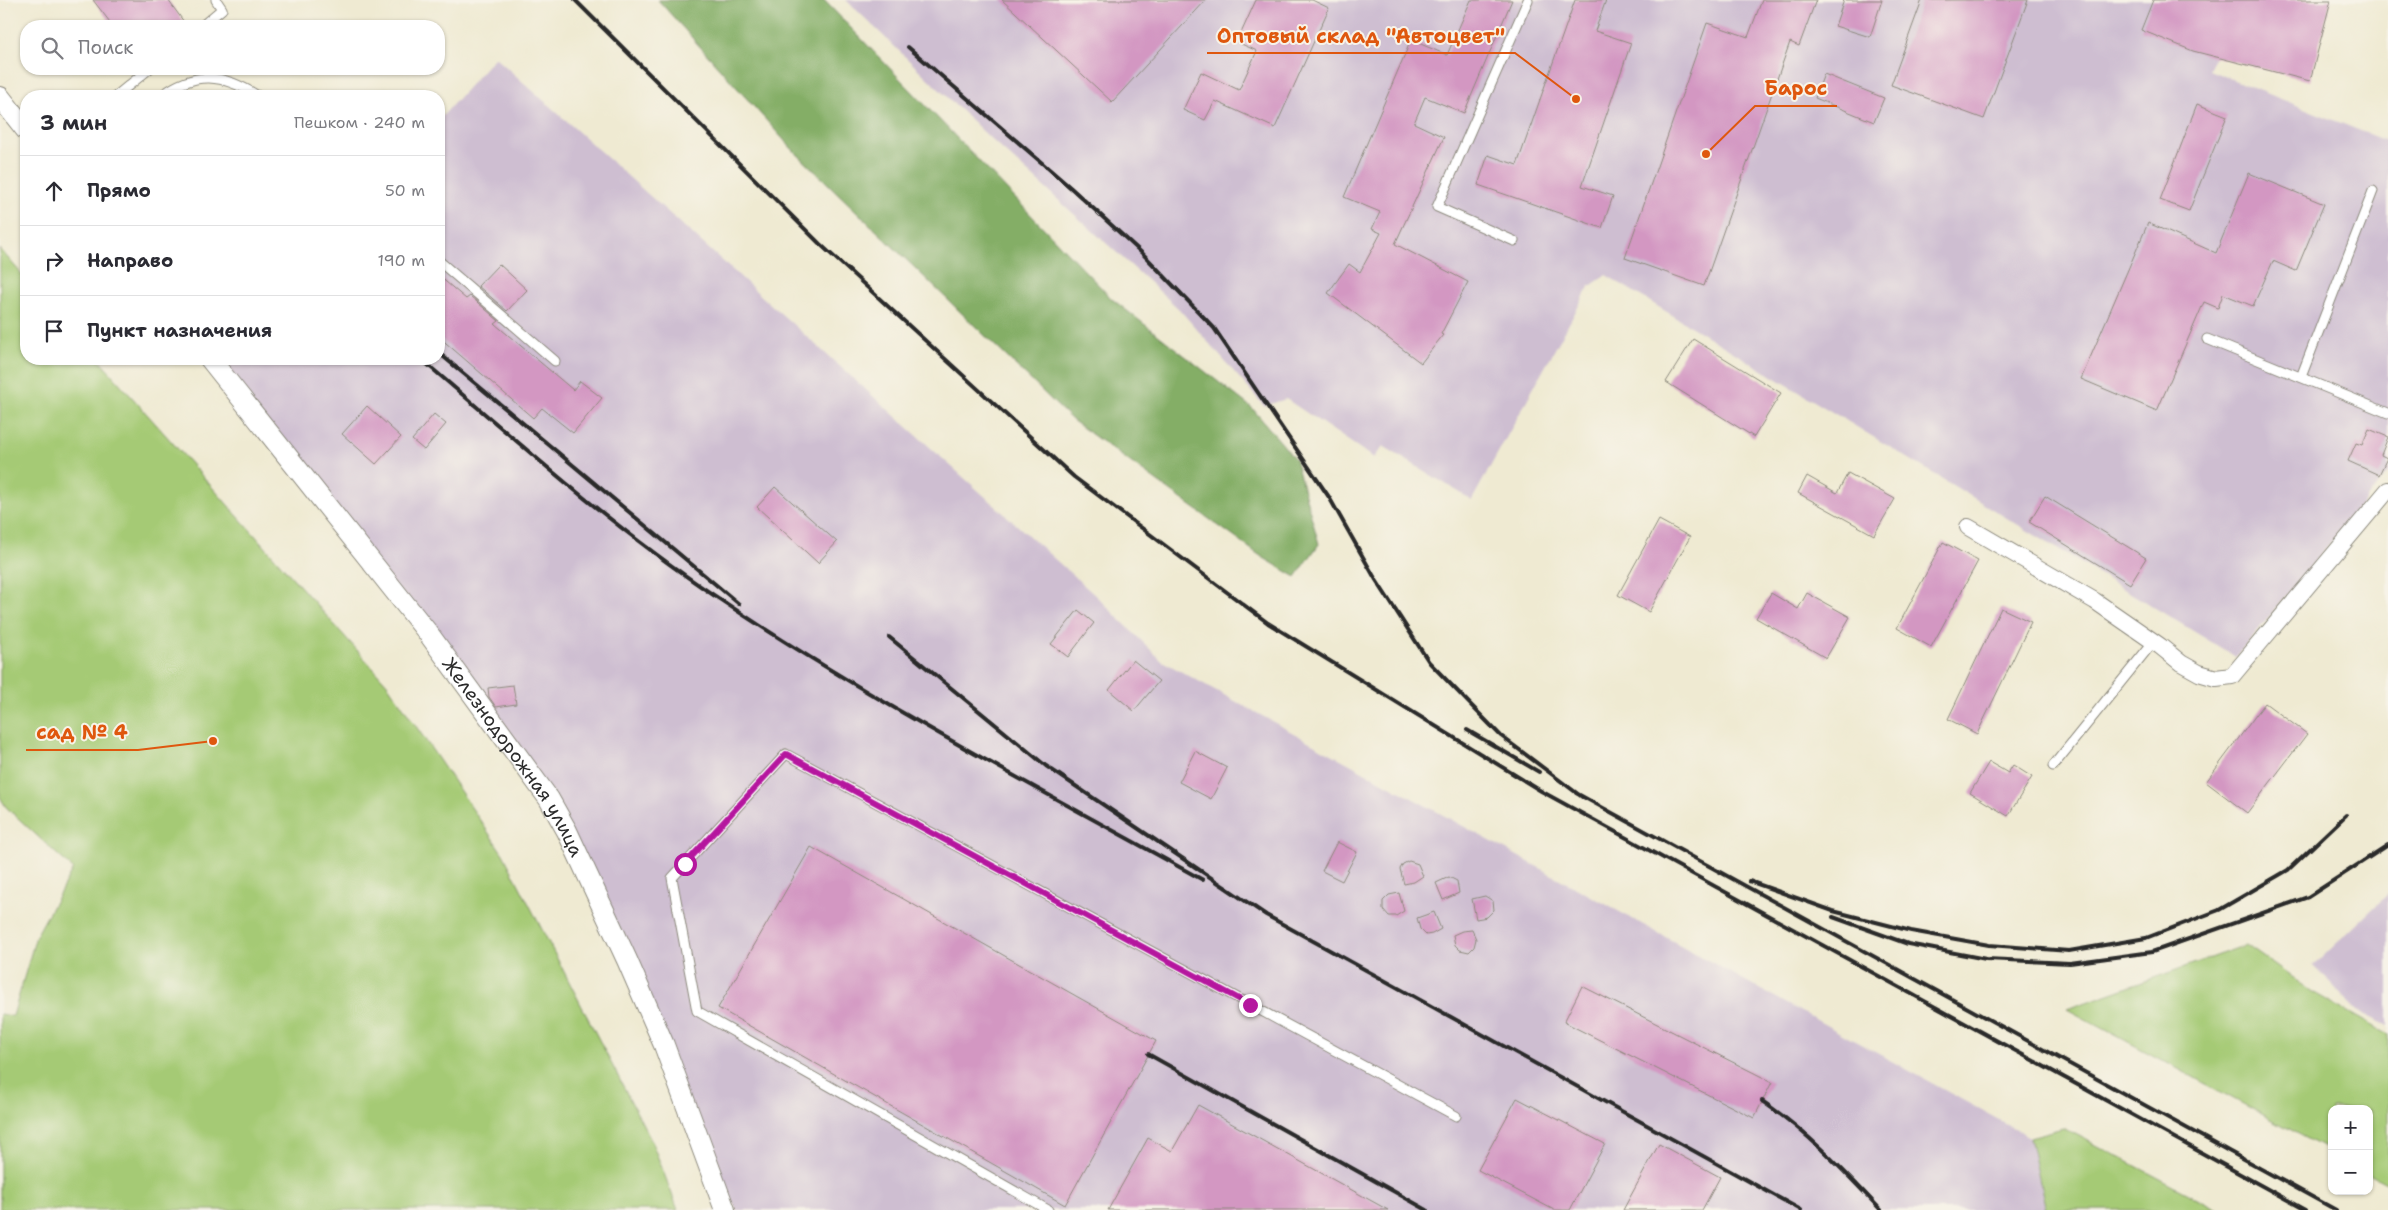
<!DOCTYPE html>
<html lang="ru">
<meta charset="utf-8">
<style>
body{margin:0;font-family:"Shantell Sans",sans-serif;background:#f7f7f7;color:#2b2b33}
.controls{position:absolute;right:15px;bottom:15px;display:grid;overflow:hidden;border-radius:10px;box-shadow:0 1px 4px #0004}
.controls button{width:45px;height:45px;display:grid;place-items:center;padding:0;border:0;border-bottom:1px solid #e1e1e2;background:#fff;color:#2b2b33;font:25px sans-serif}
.stop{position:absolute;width:15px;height:15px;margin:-11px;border:4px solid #b5179e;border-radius:50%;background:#fff}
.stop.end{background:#b5179e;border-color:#fff;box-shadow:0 1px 5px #0008}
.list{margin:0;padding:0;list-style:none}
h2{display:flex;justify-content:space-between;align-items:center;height:65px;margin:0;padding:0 20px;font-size:21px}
h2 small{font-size:16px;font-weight:400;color:#7c7c81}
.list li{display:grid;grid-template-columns:32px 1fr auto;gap:15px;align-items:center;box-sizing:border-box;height:70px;padding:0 20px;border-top:1px solid #e1e1e2}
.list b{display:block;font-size:19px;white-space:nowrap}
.list em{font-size:16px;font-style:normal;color:#7c7c81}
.icon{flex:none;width:28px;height:28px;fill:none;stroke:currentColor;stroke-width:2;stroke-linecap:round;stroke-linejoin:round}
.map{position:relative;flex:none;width:2388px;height:1210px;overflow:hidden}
.search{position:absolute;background:#fff;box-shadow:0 1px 4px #0004;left:20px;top:20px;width:425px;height:55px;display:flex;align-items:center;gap:12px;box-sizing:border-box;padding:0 18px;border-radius:20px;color:#7c7c81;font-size:19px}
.panel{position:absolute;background:#fff;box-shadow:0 1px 4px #0004;left:20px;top:90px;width:425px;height:275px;border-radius:20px}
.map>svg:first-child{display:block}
</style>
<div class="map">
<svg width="2388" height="1210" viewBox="0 0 2388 1210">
<rect width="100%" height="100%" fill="#f7f3e8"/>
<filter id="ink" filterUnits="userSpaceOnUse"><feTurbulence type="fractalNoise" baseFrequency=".02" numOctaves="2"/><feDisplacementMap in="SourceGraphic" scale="10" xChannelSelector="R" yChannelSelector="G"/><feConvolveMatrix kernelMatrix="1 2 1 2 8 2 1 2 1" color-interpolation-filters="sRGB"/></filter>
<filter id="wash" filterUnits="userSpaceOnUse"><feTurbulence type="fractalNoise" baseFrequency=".0096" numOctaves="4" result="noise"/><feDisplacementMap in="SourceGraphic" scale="20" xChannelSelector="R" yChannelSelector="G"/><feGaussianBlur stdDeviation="1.12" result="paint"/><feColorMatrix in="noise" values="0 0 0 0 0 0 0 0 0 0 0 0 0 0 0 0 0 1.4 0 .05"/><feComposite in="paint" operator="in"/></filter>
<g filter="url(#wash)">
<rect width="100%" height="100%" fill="#efead2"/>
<path fill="#cebed1" d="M846 0H2238L2209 70 2388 142V473L2236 657 1606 275 1589 287 1472 500 1383 446 1374 458 1286 399 1264 406 1179 309 992 140Z
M495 57 1097 597 1162 661 2030 1137 2046 1210H736L664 1045 528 770 211 359H439V120Z
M2388 894V1026L2357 1011 2313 966Z"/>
<path fill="#a5ca74" stroke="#687a50" d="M0 249 26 279V359H98L388 685 503 854 652 1142 678 1210H0V1014L13 1016 36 936 73 869 6 807 0 797Z
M2246 945 2311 991 2388 1035V1183L2369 1173V1109H2332V1152L2067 1009Z
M2064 1128 2219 1210H2046L2030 1137Z"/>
<path fill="#84ae66" stroke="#586c48" d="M658 0H824L1112 299 1252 408 1295 459 1319 544 1296 577 1262 557 1072 420 792 149Z"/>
<g id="blocks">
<path fill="#d397c2" d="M93 0H168L187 26H113Z
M1002 0H1206L1112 102Z
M1256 0H1312L1329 8 1275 128 1215 101 1205 120 1183 110 1201 72 1239 90 1257 51 1237 42Z
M1471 0H1512L1464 113 1425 97 1414 123 1444 137 1395 244 1468 282 1441 334 1443 335 1421 363 1328 293 1349 264 1360 272 1381 233 1372 229 1380 212 1344 197 1411 40 1447 55Z
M1575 0H1606L1595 31 1631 43 1582 186 1613 196 1602 228 1478 185 1488 155 1517 165Z
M1762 0H1816L1799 46 1790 42 1704 286 1625 258 1707 23 1748 37Z
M1844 0H1882L1870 37 1835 26Z
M1922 0H2028L1984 119 1891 85Z
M2153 0H2331L2310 81 2193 51 2141 30Z
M1824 74 1884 98 1874 122 1815 98Z
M2197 104 2227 116 2189 211 2160 200Z
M2249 173 2324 204 2296 271 2273 261 2253 306 2223 294 2218 308 2204 302 2157 411 2081 379 2148 223 2216 253Z
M499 264 527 290 507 311 478 286Z
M439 276 466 299 470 296 499 321 495 324 573 390 580 381 602 398 573 433 542 408 533 418 439 337Z
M1693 339 1781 393 1754 437 1666 382Z
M367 406 401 437 376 464 342 434Z
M434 414 446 424 424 450 412 440Z
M2369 429 2388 437 2381 455 2387 458 2379 475 2348 461 2356 443 2362 445Z
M1848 473 1895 499 1874 535 1798 493 1807 476 1837 493Z
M775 487 837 542 818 563 757 507Z
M2045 496 2146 558 2130 584 2029 522Z
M1659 520 1690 537 1649 612 1618 595Z
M1943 542 1978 561 1931 647 1897 628Z
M1771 593 1798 609 1807 593 1850 617 1826 658 1756 618Z
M2001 608 2031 622 1977 734 1948 719Z
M1078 610 1094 623 1068 657 1051 644Z
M1133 660 1159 681 1134 711 1109 690Z
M513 685 516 704 496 707 489 697 488 688Z
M2265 703 2307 734 2247 813 2206 782Z
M1195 751 1227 768 1211 799 1179 782Z
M1989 762 2008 773 2013 765 2032 777 2008 816 1970 793Z
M1337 842 1357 852 1342 881 1322 871Z
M811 847 1156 1041 1065 1205 718 1008Z
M1409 861 1418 864 1423 876 1414 882 1404 884 1400 869 1403 864Z
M1449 877 1457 881 1459 893 1443 900 1436 883Z
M1399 893 1404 911 1396 916H1389L1383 909V901L1389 895Z
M1485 896 1493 901 1494 910 1487 917 1476 919 1472 899Z
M1434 912 1441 929 1432 934 1426 935 1420 929 1417 918Z
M1472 930 1476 939 1474 947 1469 952 1460 950 1455 945 1453 935 1462 931Z
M1582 986 1772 1082 1754 1118 1564 1022Z
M1517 1098 1605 1144 1570 1210H1554L1478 1170Z
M1198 1105 1388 1210H1108L1148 1138 1172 1151Z
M1659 1144 1720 1177 1702 1210H1623Z"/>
</g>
</g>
<g filter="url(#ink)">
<use href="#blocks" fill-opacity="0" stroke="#8d8a7e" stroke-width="1"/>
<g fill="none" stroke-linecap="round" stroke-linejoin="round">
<defs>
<path id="service" d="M202 26 222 9 216 0
M116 96 149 69
M161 96C195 70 223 74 258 96
M1514 241 1437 207 1528 0
M439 261 555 361
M2207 339 2388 413
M2301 377 2373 191
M2053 766 2154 641
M1048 1210 697 1011 672 878 786 754 1456 1116"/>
<path id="minor" d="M1968 527 2095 601 2160 646 2181 663 2199 673 2216 678 2232 676 2388 490"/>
<g id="tertiary">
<path d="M0 97 26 130"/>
<path id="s1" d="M210 359 428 633 549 799 567 831 627 960 664 1045 725 1210"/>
</g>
</defs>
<use href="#service" stroke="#8d8a7e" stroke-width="11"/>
<use href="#minor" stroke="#8d8a7e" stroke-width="18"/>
<use href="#tertiary" stroke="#8d8a7e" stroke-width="22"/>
<use href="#service" stroke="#fff" stroke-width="9"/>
<use href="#minor" stroke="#fff" stroke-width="16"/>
<use href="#tertiary" stroke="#fff" stroke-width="20"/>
<path stroke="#2b2b2b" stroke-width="4" d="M575 0 820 244 1074 477 1268 623 1541 791 2306 1210
M908 47 1071 188 1143 254 1214 328 1329 497 1376 580 1429 662 1501 736 1582 797
M439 353 739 604
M421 359C515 439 608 524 712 594 869 700 1037 788 1203 880
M889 637 1046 766 1266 915 1801 1210
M1467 730 1539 772
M1576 793 2336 1210
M1749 881 1833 911 1911 931 1989 945 2069 951 2146 938 2219 910 2288 870 2346 815
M1833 917 1908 944 1986 959 2070 963 2152 952 2308 897 2388 845
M1148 1054 1427 1210
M1762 1101C1810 1134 1841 1168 1881 1210"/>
</g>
</g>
<g fill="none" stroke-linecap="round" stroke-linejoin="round" filter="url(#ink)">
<path stroke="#b5179e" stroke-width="6" d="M685 864 786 754 1250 1005"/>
</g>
<g text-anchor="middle" stroke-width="4" stroke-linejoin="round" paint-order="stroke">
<g font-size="19" fill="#2b2b2b" stroke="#f7f3e8">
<text dy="7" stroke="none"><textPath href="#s1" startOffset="501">Железнодорожная улица</textPath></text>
</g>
</g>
<path fill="none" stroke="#df570e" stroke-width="2" d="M1576 99L1515 53H1207M1706 154L1755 106H1837M213 741L138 750H26"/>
<g fill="#df570e" stroke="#f7f3e8" stroke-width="2">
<circle cx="1576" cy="99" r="5"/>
<circle cx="1706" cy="154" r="5"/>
<circle cx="213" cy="741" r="5"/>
</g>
<g font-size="20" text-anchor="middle" font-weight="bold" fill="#df570e" stroke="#f7f3e8" stroke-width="4" stroke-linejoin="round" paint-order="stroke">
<text x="1361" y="43">Оптовый склад "Автоцвет"</text>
<text x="1796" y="95">Барос</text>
<text x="82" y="739">сад № 4</text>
</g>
</svg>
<div class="controls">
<button>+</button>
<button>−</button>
</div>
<div class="stop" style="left:685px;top:864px"></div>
<div class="stop end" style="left:1250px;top:1005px"></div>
<div class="search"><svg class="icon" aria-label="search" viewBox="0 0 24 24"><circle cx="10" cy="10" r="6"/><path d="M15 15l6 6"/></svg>Поиск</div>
<section class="panel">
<h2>3 мин<small>Пешком · 240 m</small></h2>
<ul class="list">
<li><svg class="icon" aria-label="ahead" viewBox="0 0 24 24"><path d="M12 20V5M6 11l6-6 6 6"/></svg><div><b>Прямо</b></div><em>50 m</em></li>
<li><svg class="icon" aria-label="right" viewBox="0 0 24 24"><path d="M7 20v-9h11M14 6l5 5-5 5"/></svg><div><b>Направо</b></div><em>190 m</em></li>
<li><svg class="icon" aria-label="arrive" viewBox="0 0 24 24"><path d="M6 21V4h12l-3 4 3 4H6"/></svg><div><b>Пункт назначения</b></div></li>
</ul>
</section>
</div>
